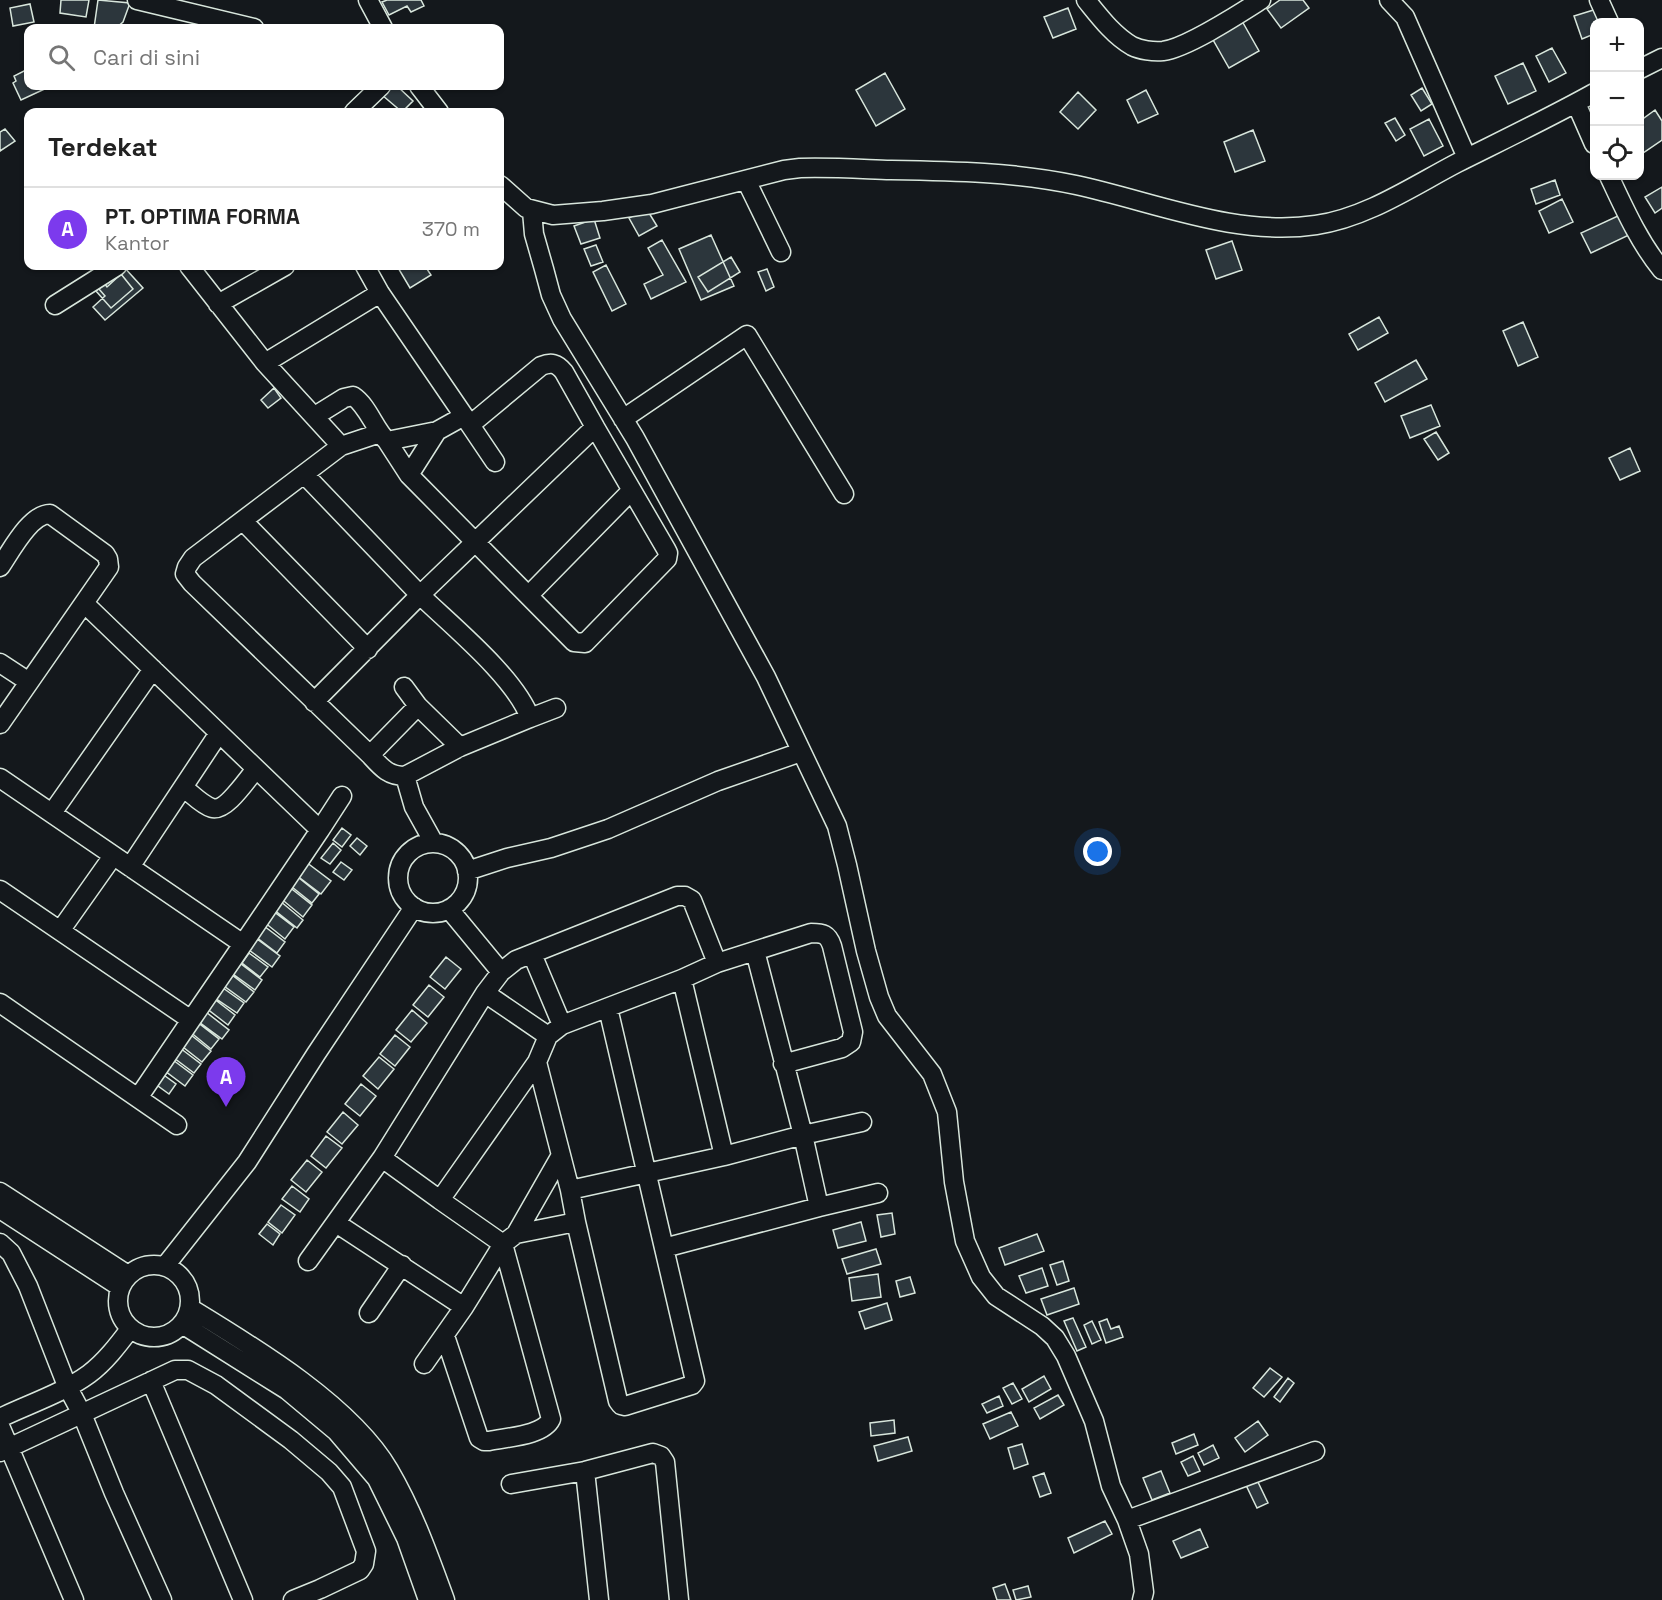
<!DOCTYPE html>
<html lang="id">
<meta charset="utf-8">
<style>
body{margin:0;font-family:"Space Grotesk",sans-serif;background:#f2f2f2;color:#222}
.controls{position:absolute;right:18px;top:18px;display:grid;overflow:hidden;border-radius:12px;box-shadow:0 2px 4px #0004}
.controls button{width:54px;height:54px;display:grid;place-items:center;padding:0;border:0;border-bottom:2px solid #e0e0e0;background:#fff;color:#222;font:30px sans-serif}
.you{position:absolute;left:1098px;top:852px;width:21px;height:21px;margin:-15px;border:4px solid #fff;border-radius:50%;background:#1a73e8;box-shadow:0 0 0 9px #1a73e833}
.badge{display:grid;place-items:center;width:39px;height:39px;border-radius:50%;background:#7c3aed;color:#fff;font-size:20px;font-weight:700}
.pin{position:absolute;translate:-50% -50px;filter:drop-shadow(0 2px 3px #0008)}
.pin::after{content:'';position:absolute;top:32px;width:21px;height:18px;background:inherit;clip-path:polygon(0 0,100% 0,50% 100%)}
.list{margin:0;padding:0;list-style:none}
h2{display:flex;justify-content:space-between;align-items:center;height:78px;margin:0;padding:0 24px;font-size:26px}
h2 small{font-size:20px;font-weight:400;color:#767676}
.list li{display:grid;grid-template-columns:39px 1fr auto;gap:18px;align-items:center;box-sizing:border-box;height:84px;padding:0 24px;border-top:2px solid #e0e0e0}
.list b{display:block;font-size:22px;white-space:nowrap}
.list p{margin:0;font-size:20px;white-space:nowrap;color:#767676}
.list em{font-size:20px;font-style:normal;color:#767676}
.icon{flex:none;width:33px;height:33px;fill:none;stroke:currentColor;stroke-width:2;stroke-linecap:round;stroke-linejoin:round}
.map{position:relative;flex:none;width:1662px;height:1600px;overflow:hidden}
.search{position:absolute;background:#fff;box-shadow:0 2px 4px #0004;left:24px;top:24px;width:480px;height:66px;display:flex;align-items:center;gap:15px;box-sizing:border-box;padding:0 21px;border-radius:12px;color:#767676;font-size:22px}
.panel{position:absolute;background:#fff;box-shadow:0 2px 4px #0004;left:24px;top:108px;width:480px;height:162px;border-radius:12px}
.map>svg:first-child{display:block}
</style>
<div class="map">
<svg width="1662" height="1600" viewBox="0 0 1662 1600">
<rect width="100%" height="100%" fill="#14181c"/>
<path fill="#2c363c" stroke="#d8e6dc" stroke-width="1.5" d="M61 0H89L86 17 60 13Z
M98 0 130 3 123 22 116 28H94Z
M387 0H421L424 6 411 12 407 6 389 15 382 2Z
M1280 0H1303L1309 8 1281 28 1267 9Z
M30 4 34 22 13 26 10 8Z
M1068 8 1076 29 1053 38 1044 17Z
M1600 8 1605 22H1594V34L1582 39 1574 16Z
M1242 21 1259 51 1229 68 1212 38Z
M1552 48 1566 73 1549 82 1536 56Z
M1523 63 1536 91 1508 104 1495 76Z
M28 69V86H51L21 100 13 83 16 81 14 76Z
M885 73 905 109 876 126 856 90Z
M390 86H397L413 101 402 112 382 95Z
M1422 88 1432 104 1421 111 1411 95Z
M1146 90 1158 114 1138 123 1127 100Z
M1078 92 1096 110 1078 129 1060 112Z
M1655 110 1662 121V140L1640 155V121Z
M1395 118 1405 135 1396 141 1385 123Z
M1429 119 1443 146 1424 156 1410 129Z
M5 129 15 141 0 151V132Z
M1253 130 1265 161 1235 172 1224 142Z
M1555 180 1560 195 1536 204 1531 189Z
M1662 187V208L1655 213 1645 197Z
M1562 199 1573 222 1549 233 1539 211Z
M646 208 657 226 639 236 629 218Z
M1620 215 1629 235 1591 253 1581 233Z
M594 219 600 238 581 244 574 226Z
M711 235 734 286 701 300 679 249Z
M662 240 686 282 651 299 644 284 663 275 648 248Z
M1232 241 1242 270 1216 279 1206 250Z
M596 245 603 262 591 266 584 249Z
M731 257 740 272 708 292 698 277Z
M606 265 626 304 612 311 593 272Z
M123 266 143 288 105 320 93 307 105 296 99 289Z
M397 266H425L431 275 410 288Z
M767 269 774 287 766 291 758 272Z
M121 274 133 289 111 308 96 291 104 283 107 287Z
M1379 317 1388 333 1358 350 1349 334Z
M1523 322 1538 357 1518 366 1503 331Z
M1416 360 1427 379 1385 402 1375 383Z
M274 388 281 398 268 408 261 400Z
M1431 405 1440 426 1410 438 1401 416Z
M1436 432 1449 453 1438 460 1424 439Z
M1630 448 1640 471 1620 480 1609 458Z
M342 828 351 835 342 847 333 840Z
M357 838 367 846 360 855 350 846Z
M333 843 341 850 330 864 321 858Z
M306 862 331 881 321 894 296 875Z
M341 862 352 870 344 880 333 872Z
M294 874 319 894 312 903 287 883Z
M288 886 312 905 303 917 279 897Z
M280 901 303 920 297 928 273 909Z
M273 911 294 927 285 939 264 922Z
M264 926 285 942 277 953 256 937Z
M257 939 280 956 272 967 249 950Z
M249 953 268 967 260 977 242 963Z
M446 957 461 969 445 989 430 977Z
M241 964 262 980 255 990 233 974Z
M232 975 254 992 246 1002 224 986Z
M429 985 444 997 428 1017 413 1005Z
M223 988 244 1003 237 1013 215 998Z
M213 998 235 1015 228 1025 206 1008Z
M412 1010 427 1023 411 1042 396 1030Z
M206 1012 229 1030 222 1039 199 1022Z
M197 1022 219 1039 211 1049 189 1031Z
M191 1035 211 1051 202 1062 183 1047Z
M395 1035 410 1047 395 1066 380 1054Z
M180 1048 201 1064 194 1073 174 1058Z
M379 1057 394 1069 378 1089 363 1076Z
M173 1060 193 1075 185 1086 165 1071Z
M161 1073 176 1084 169 1094 154 1083Z
M361 1084 376 1096 360 1116 345 1104Z
M343 1112 358 1125 342 1144 327 1132Z
M326 1136 342 1148 326 1168 311 1156Z
M307 1160 322 1172 306 1192 291 1180Z
M292 1186 309 1199 300 1212 282 1199Z
M281 1205 295 1215 282 1233 268 1222Z
M892 1213 895 1234 881 1237 877 1215Z
M861 1222 866 1241 838 1248 833 1230Z
M267 1224 280 1234 273 1245 259 1234Z
M1037 1234 1044 1251 1005 1265 999 1248Z
M876 1249 881 1264 847 1274 842 1259Z
M1063 1261 1069 1281 1057 1285 1050 1265Z
M1042 1268 1048 1286 1026 1293 1019 1276Z
M878 1274 881 1297 852 1301 849 1278Z
M910 1277 915 1293 900 1297 896 1281Z
M1074 1288 1079 1304 1047 1315 1041 1299Z
M887 1303 892 1320 865 1329 859 1312Z
M1073 1318 1086 1347 1077 1351 1064 1321Z
M1107 1319 1111 1329 1119 1326 1123 1337 1106 1343 1099 1322Z
M1092 1321 1101 1340 1092 1344 1084 1325Z
M1270 1368 1282 1377 1264 1397 1253 1388Z
M1044 1376 1051 1389 1029 1402 1022 1389Z
M1288 1378 1294 1383 1280 1402 1274 1397Z
M1013 1383 1022 1399 1012 1404 1003 1388Z
M1058 1395 1064 1405 1040 1419 1034 1408Z
M999 1396 1003 1406 987 1413 982 1404Z
M1011 1412 1018 1426 990 1439 983 1424Z
M894 1420 895 1433 871 1436 870 1423Z
M1258 1421 1268 1435 1245 1452 1235 1438Z
M1194 1434 1198 1445 1176 1454 1172 1443Z
M908 1437 912 1451 878 1461 874 1446Z
M1022 1444 1028 1464 1014 1469 1008 1448Z
M1213 1445 1219 1458 1204 1465 1198 1453Z
M1193 1456 1200 1471 1188 1476 1181 1462Z
M1161 1471 1170 1493 1152 1500 1143 1478Z
M1044 1473 1051 1493 1040 1497 1033 1477Z
M1256 1478 1268 1503 1257 1508 1245 1483Z
M1105 1521 1112 1534 1074 1553 1068 1538Z
M1200 1529 1208 1547 1181 1558 1173 1541Z
M1005 1584 1011 1600H997L993 1588Z
M1028 1586 1031 1597 1016 1600 1013 1590Z"/>
<g fill="none" stroke-linecap="round" stroke-linejoin="round">
<defs>
<path id="minor" d="M137 0 254 28
M368 0 383 28
M1086 0C1099 16 1113 35 1132 46 1140 50 1153 52 1163 51 1187 48 1239 14 1261 0
M1389 0 1405 17 1467 158
M1599 0 1609 22
M1640 69 1662 58
M419 86 439 112
M1576 103 1594 144
M354 112 381 86
M1609 176C1624 208 1639 242 1662 270
M746 180 781 252
M500 185 526 208 553 215 603 211 652 204 784 170 800 168C830 167 861 169 891 170 953 171 1015 172 1076 185 1155 202 1235 237 1316 225 1366 218 1413 186 1457 163 1503 140 1549 118 1594 93
M532 211 534 234 544 269 551 295 562 319 635 438 766 677 837 826 847 865 866 951 879 997 887 1016 932 1074 947 1112 954 1182 965 1241 981 1277 996 1296 1042 1326 1055 1338 1066 1356 1094 1421 1111 1486 1127 1520 1139 1554 1144 1592 1142 1600
M189 266 265 363 341 446
M365 266 380 293 464 416
M218 304 285 266
M55 305 117 266
M265 363 380 293
M315 416 344 398 353 396C368 406 374 428 387 441L437 431 464 416 495 462
M623 419 747 335 844 494
M470 425 541 366C551 362 557 363 564 372L595 427
M380 433 341 446 193 558 187 567 185 574 192 583 370 755 418 706 404 687
M304 474 420 595 595 427 666 549 668 553 667 559 585 643 574 642 409 475 387 441
M409 475 437 431
M243 521 368 649
M0 567C11 551 30 514 50 514L105 554 108 559 109 567 0 724
M529 595 631 491
M0 663 29 682
M314 702 420 595C452 626 515 677 530 718L460 747 405 776
M418 706 460 747
M530 718 556 708
M370 755C381 767 388 776 405 776L414 807 434 843
M0 778 243 944 320 830 85 604
M184 788C192 794 202 805 212 808 226 812 247 779 256 769
M52 813 153 669
M320 830 342 796
M398 878a35 35 0 1 1 70 0a35 35 0 1 1-70 0Z
M130 867 219 733
M467 871 507 858 551 848 608 829 718 781 801 752
M0 890 191 1020 243 944
M60 931 113 856
M532 954 562 1025
M501 972 516 960 677 896H685L692 900 717 963
M682 979 724 1156 803 1135 862 1122
M485 993 548 1036 562 1025 682 979 717 963 811 933C823 933 828 934 832 946L853 1032 851 1042 842 1048 783 1064
M0 1003 177 1125
M608 1008 664 1248 819 1207 803 1135 755 951
M548 1036 537 1062 570 1190 724 1156
M138 1098 191 1020
M382 1158 440 1200 537 1062
M0 1192 128 1275
M440 1200 503 1244 516 1234 560 1157
M819 1207 878 1193
M0 1209 120 1287
M576 1222 618 1401 621 1405 625 1406 692 1385 695 1381 664 1248
M336 1223 464 1307
M516 1234 576 1222 570 1190
M0 1243 11 1253 28 1286 67 1386 82 1414 114 1493 162 1600
M308 1261 382 1158 485 993 501 972 449 909
M118 1301a36 36 0 1 1 72 0a36 36 0 1 1-72 0Z
M165 1266 247 1162 316 1054 414 907
M190 1308C254 1347 351 1405 389 1470 413 1511 429 1556 445 1600
M369 1313 402 1265
M182 1324 287 1390 336 1431 377 1479 406 1538 428 1600
M445 1336 479 1438 484 1441H489C507 1437 543 1436 551 1419L503 1244
M424 1364 464 1307 503 1244
M151 1381 243 1600
M0 1418C29 1404 63 1393 89 1374 105 1362 118 1345 130 1329
M0 1426 74 1600
M0 1452 175 1370H188L216 1385 291 1440 329 1472 342 1487 366 1551 364 1564 360 1570 320 1589 293 1600
M585 1471 599 1600
M511 1484 585 1471 653 1453 661 1456 665 1462 679 1600
M1127 1520 1315 1451"/>
</defs>
<use href="#minor" stroke="#d8e6dc" stroke-width="21"/>
<use href="#minor" stroke="#14181c" stroke-width="18"/>
</g>
</svg>
<div class="controls">
<button>+</button>
<button>−</button>
<button><svg class="icon" aria-label="locate" viewBox="0 0 24 24"><circle cx="12" cy="12" r="6"/><path d="M12 2v4M12 18v4M2 12h4M18 12h4"/></svg></button>
</div>
<div class="you"></div>
<div class="pin badge" style="left:226px;top:1107px">A</div>
<div class="search"><svg class="icon" aria-label="search" viewBox="0 0 24 24"><circle cx="10" cy="10" r="6"/><path d="M15 15l6 6"/></svg>Cari di sini</div>
<section class="panel">
<h2>Terdekat<small></small></h2>
<ul class="list">
<li><span class="badge">A</span><div><b>PT. OPTIMA FORMA</b><p>Kantor</p></div><em>370 m</em></li>
</ul>
</section>
</div>
